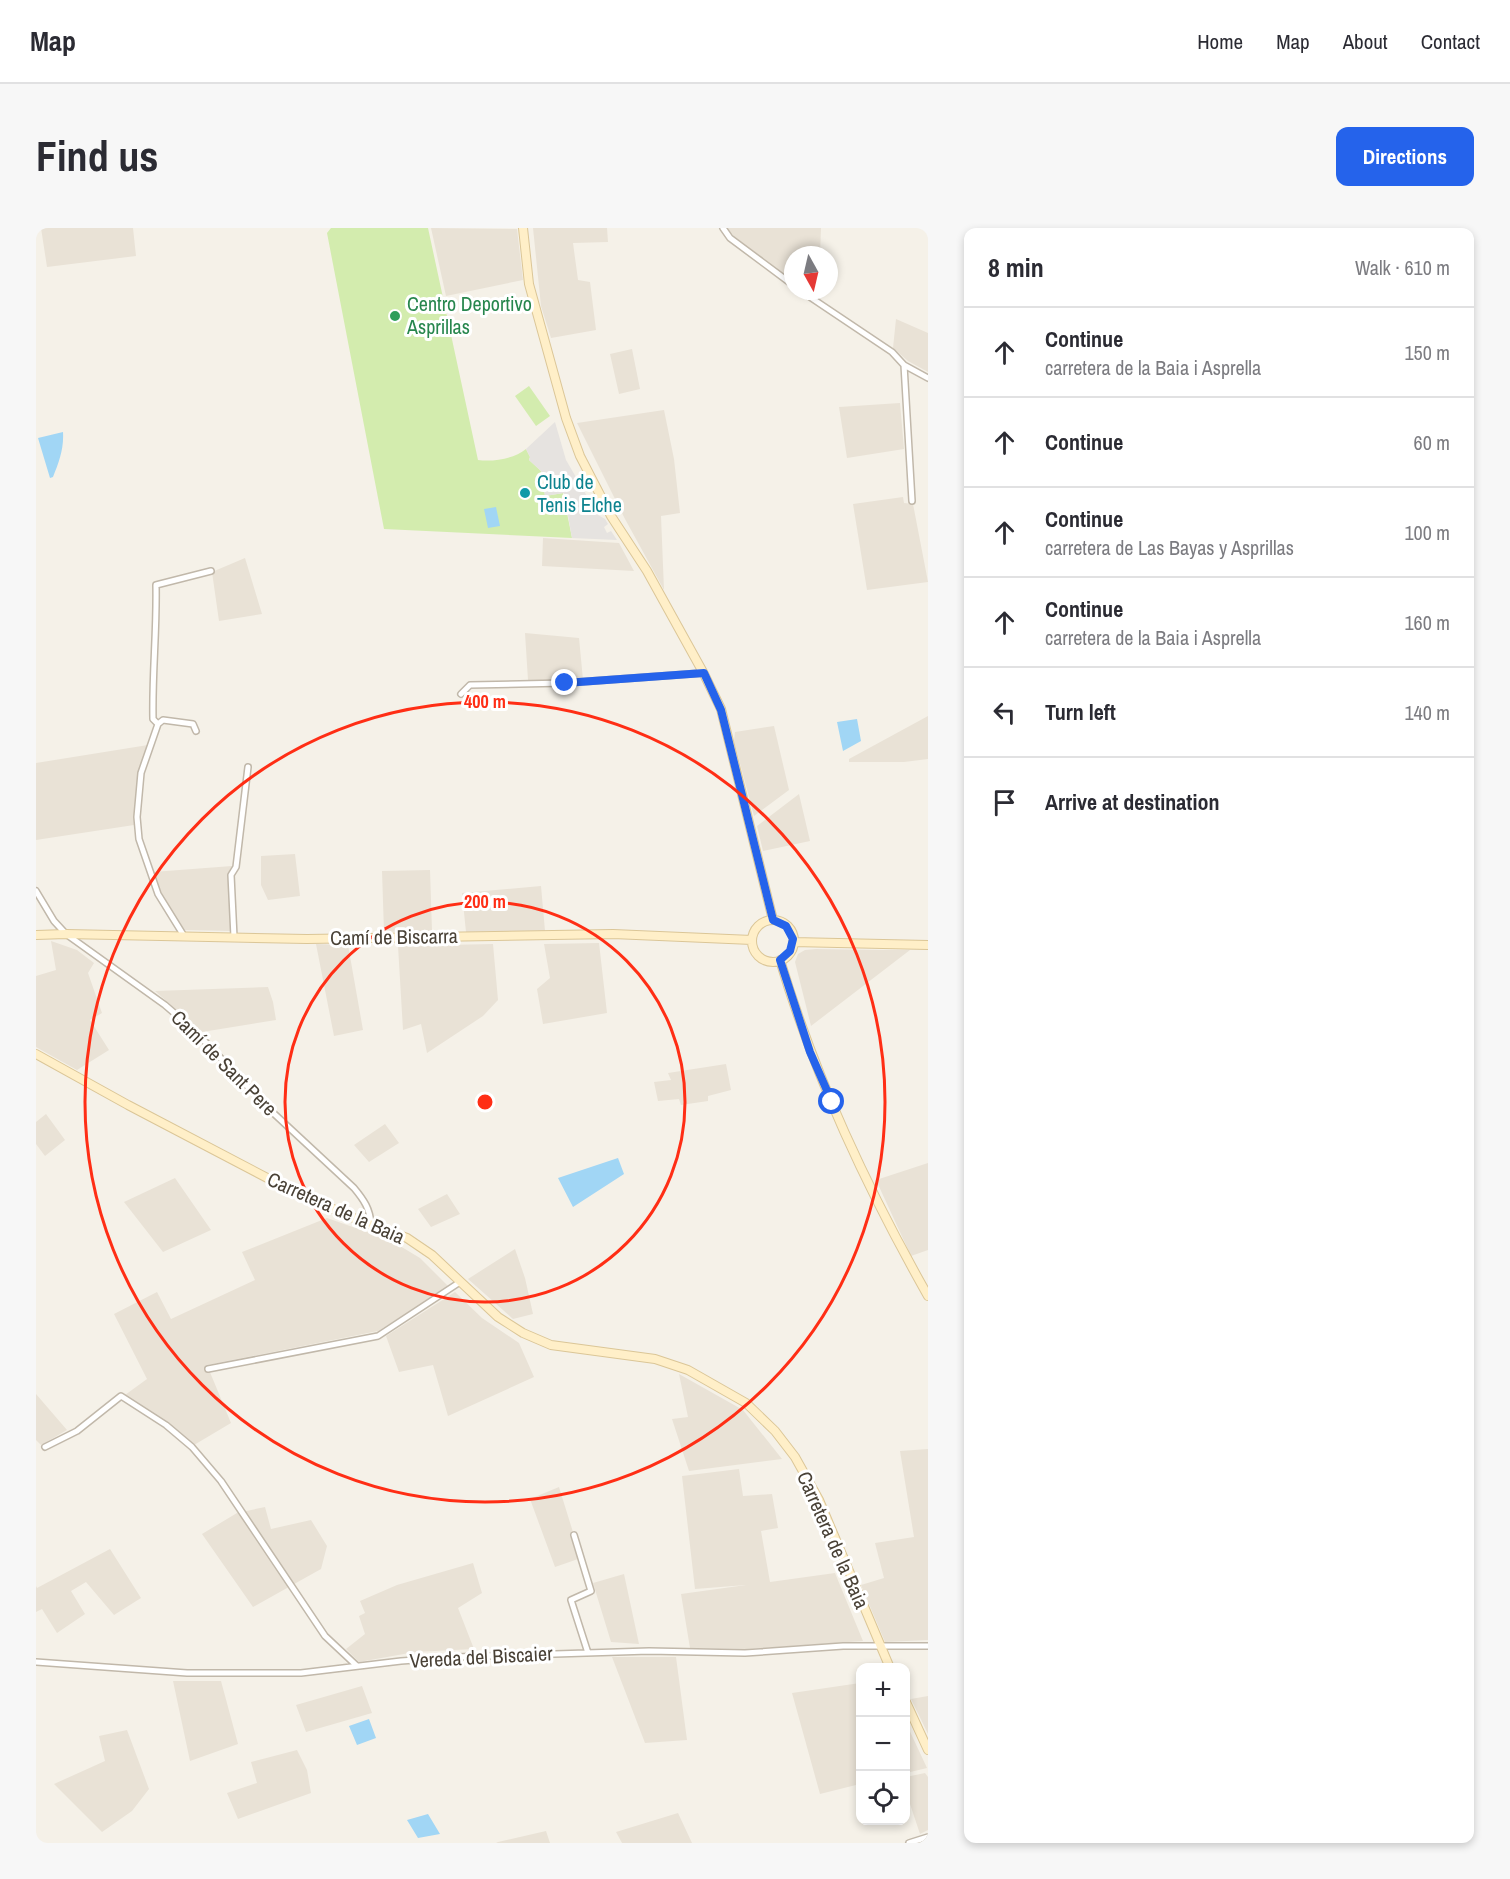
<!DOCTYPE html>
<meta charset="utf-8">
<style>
body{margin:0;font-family:"Archivo Narrow",sans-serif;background:#f7f7f7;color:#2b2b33}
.controls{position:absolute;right:18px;bottom:18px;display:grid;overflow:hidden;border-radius:12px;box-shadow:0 3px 9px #0003}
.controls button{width:54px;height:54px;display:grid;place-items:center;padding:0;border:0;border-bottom:2px solid #e1e1e2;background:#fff;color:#2b2b33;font:30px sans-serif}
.compass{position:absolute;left:748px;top:18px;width:54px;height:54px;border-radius:50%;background:#fff;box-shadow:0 3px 9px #0003;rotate:172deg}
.stop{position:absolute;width:18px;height:18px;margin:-14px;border:4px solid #2563eb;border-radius:50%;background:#fff}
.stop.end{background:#2563eb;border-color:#fff;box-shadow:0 2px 6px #0008}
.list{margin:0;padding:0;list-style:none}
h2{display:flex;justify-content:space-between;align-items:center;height:78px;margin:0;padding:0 24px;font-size:26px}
h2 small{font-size:20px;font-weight:400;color:#7c7c81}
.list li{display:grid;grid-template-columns:39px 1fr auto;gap:18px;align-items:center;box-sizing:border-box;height:90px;padding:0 24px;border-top:2px solid #e1e1e2}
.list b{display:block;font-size:22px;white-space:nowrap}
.list p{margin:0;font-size:20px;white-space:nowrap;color:#7c7c81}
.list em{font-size:20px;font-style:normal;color:#7c7c81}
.icon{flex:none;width:33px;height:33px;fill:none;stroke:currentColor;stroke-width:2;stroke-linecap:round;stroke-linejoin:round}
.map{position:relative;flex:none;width:892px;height:1615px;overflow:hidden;border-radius:12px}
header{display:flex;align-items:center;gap:36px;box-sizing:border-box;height:84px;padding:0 30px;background:#fff;border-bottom:2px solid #e1e1e2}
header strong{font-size:28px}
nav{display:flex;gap:33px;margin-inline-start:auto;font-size:21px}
.intro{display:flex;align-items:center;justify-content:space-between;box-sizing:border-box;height:144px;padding:0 36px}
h1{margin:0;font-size:42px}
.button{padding:15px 27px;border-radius:12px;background:#2563eb;color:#fff;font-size:21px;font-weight:700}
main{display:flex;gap:36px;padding:0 36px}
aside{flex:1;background:#fff;border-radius:12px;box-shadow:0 3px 9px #0003}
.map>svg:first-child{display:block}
</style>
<header>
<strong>Map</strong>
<nav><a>Home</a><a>Map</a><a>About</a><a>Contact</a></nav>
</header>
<div class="intro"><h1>Find us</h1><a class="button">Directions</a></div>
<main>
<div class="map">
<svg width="892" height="1615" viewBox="0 0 892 1615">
<rect width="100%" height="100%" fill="#f5f1e8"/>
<path fill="#e9e2d6" d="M5 0H97L100 28 11 39Z
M395 0 481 1 487 52 410 68Z
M497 0H571L572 14 537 15 542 52 554 54 560 102 515 110 505 78Z
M691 0H785L784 27H757V53L699 9Z
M860 91 892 105V144L872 133 857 120Z
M596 121 604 161 583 166 574 126Z
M864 175 868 221 811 230 803 179Z
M628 182 638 231 644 285 625 288 628 362 589 291 541 195Z
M867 269 868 275 877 276 892 354 831 362 817 276Z
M507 310 583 315 598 343 506 338Z
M209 330 226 386 183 393 176 344Z
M489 405 543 410 547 452H492Z
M892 488V531L868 534H813V531Z
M738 498 753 562 718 588 698 513 699 504Z
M112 517 102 545 98 597 0 612V535Z
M763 566 774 613 727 623 721 598Z
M259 626 264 668 232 672 225 657V628Z
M196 638 192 646 195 703 148 702 128 670 117 644Z
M394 642 396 703 348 704 346 643Z
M505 658 509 703 430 704 426 665Z
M15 713 41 722 58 735 52 745 66 785 54 792 73 822 41 842 0 819V748L20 742Z
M563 715 571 785 507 796 501 761 514 750 508 716Z
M280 716 312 717 327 802 298 808Z
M457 716 462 772 447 788 391 825 385 796 367 802 362 718Z
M780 721 844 722H874L775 798 759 734 762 726 769 722Z
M232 759 237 774 240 792 166 804 119 763Z
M690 836 695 862 672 868V873L645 877 643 871 622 873 618 854 635 852 632 845Z
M10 886 29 912 9 928 0 916V894Z
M349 896 363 915 333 934 318 917Z
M892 935V1022L875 1028 840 952Z
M139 950 175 1002 127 1024 88 974Z
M411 966 424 986 395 999 382 981Z
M291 990 354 1012 384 1030 413 1059 342 1103 171 1137 195 1195 158 1217 89 1167 111 1151 78 1086 121 1064 135 1091 219 1052 206 1024Z
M479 1021 489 1050 497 1086 477 1091 432 1051Z
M419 1064 446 1090 483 1115 498 1149 412 1188 397 1137 363 1144 350 1108Z
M643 1146 707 1182 746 1231 653 1243 636 1191 652 1189Z
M0 1166 31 1202 5 1217 0 1212Z
M892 1221V1412L849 1414 825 1357 848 1350 839 1315 878 1309 864 1223Z
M703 1241 707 1268 736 1266 742 1300 725 1303 734 1354 799 1345 827 1413 711 1421 654 1420 645 1366 710 1357 659 1361 646 1248Z
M523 1259 545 1330 519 1339 494 1271Z
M229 1279 235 1301 275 1292 291 1318 285 1341 217 1379 166 1306 201 1285Z
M74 1321 105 1370 78 1387 50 1354 35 1363 49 1386 21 1405 6 1381 0 1384V1358L1 1360Z
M437 1335 446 1365 422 1380 438 1421 379 1424 323 1434 310 1421 329 1406 323 1388 329 1385 324 1373 361 1357Z
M588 1346 603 1416 575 1414 557 1355Z
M576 1429H640L651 1512 609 1515Z
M137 1453H185L202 1516 154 1533Z
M824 1455V1556L784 1566 756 1465Z
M326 1458 336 1485 270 1504 260 1477Z
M892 1468V1506L875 1471Z
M870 1495 891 1540 870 1545Z
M91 1502 113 1561 96 1583 66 1604 18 1556 69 1533 63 1508Z
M261 1522 271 1542 275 1565 202 1591 191 1565 221 1555 215 1534Z
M889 1545 892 1549V1602L884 1606 870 1564V1549Z
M642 1585 656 1615H586L580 1604Z
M510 1603 514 1615H460L462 1614Z"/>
<path fill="#d3ecae" d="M295 0H392L442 232C457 234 478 231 490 221L494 229 493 232 505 243 509 268 527 265 536 310 348 301 291 5Z
M493 158 514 188 500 198 479 168Z"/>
<path fill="#e6e3e0" d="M519 194 530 232 562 287 569 291 572 296 568 299 571 305 575 303 581 312 536 310 528 265 509 268 505 243 493 232 494 229 490 221Z"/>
<path fill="#a1d6f5" d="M27 204C28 221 23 234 17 249L14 250 2 210Z
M460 279 464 298 452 300 448 281Z
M821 491 825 513 807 523 801 494Z
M582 930 588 946 537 979 522 950Z
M333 1491 340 1510 321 1517 313 1498Z
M392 1586 404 1606 382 1610 371 1592Z"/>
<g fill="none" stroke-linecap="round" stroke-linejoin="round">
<defs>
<path id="street" d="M687 0 694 10 757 57
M765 63 856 124 868 137 892 150
M868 137 876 273
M425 466 434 457 529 455 667 445
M122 496 117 491C116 446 121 402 120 357L175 343
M0 663 18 693 30 706 129 777 159 803 233 881 318 960C328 972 334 981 335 996
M148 708 122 666 103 611 101 589 105 545 122 496 127 492 157 496 160 503
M198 709 195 647 200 639 212 539
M172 1141 342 1108 424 1054
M9 1219 41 1203 85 1168 130 1197 156 1219 185 1253 289 1408 321 1438
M538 1307 555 1363 535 1372 552 1425
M0 1434 151 1445H265L365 1433 420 1429 613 1423 709 1425 807 1418H892
M873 1615 892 1609"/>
<path id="secondary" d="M487 0 493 56 530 190 544 228 575 288 611 343 668 446 685 481 737 692
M716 713a21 21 0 1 1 42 0a21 21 0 1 1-42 0Z
M0 707 30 706 271 711 577 706 716 712
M757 714 892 717
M744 732C780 852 831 960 892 1068
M0 826 92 877 258 964 320 991 371 1010 396 1027 462 1089 487 1105 515 1117 619 1131 652 1142 710 1175 739 1203 759 1229 783 1272 854 1440
M870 1474 892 1522"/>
</defs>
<use href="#street" stroke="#c1b8aa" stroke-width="8"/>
<use href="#secondary" stroke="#dbc697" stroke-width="10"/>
<use href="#street" stroke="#fff" stroke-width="5"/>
<use href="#secondary" stroke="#ffefc8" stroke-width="8"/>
</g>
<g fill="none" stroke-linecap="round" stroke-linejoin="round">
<path stroke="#2563eb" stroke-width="8" d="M529 455 668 445 685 482 737 692 750 698 757 711 754 723 744 732 774 824 796 874"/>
</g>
<g fill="none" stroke="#ff2e15" stroke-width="3">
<circle cx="449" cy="874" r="200"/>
<circle cx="449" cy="874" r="400"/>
</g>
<circle fill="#2e9e5b" stroke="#fff" stroke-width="2" cx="359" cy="88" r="6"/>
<circle fill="#0f9aa8" stroke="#fff" stroke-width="2" cx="489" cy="265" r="6"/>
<g text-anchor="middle" stroke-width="6" stroke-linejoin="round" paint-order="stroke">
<g font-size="20" fill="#27864d" stroke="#fff" text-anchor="start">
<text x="371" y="83">Centro Deportivo<tspan x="371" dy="23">Asprillas</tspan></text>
</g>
<g font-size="20" fill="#0d838f" stroke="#fff" text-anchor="start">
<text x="501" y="261">Club de<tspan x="501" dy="23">Tenis Elche</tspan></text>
</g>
<g font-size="20" fill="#494136" stroke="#fff">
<text transform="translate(358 709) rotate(-1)" y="7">Camí de Biscarra</text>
<text transform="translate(188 835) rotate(45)" y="7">Camí de Sant Pere</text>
<text transform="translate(300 980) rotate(24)" y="7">Carretera de la Baia</text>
<text transform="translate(797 1312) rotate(66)" y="7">Carretera de la Baia</text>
<text transform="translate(445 1429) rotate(-3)" y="7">Vereda del Biscaier</text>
</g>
</g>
<circle cx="449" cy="874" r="9" fill="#ff2e15" stroke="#fff" stroke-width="3"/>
<g font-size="18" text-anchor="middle" font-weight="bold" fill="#ff2e15" stroke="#fff" stroke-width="6" stroke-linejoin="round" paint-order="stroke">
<text x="449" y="480">400 m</text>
<text x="449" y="680">200 m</text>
</g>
</svg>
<div class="controls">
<button>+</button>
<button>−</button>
<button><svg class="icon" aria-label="locate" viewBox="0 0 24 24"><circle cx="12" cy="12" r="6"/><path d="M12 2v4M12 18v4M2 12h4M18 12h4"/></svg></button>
</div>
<svg class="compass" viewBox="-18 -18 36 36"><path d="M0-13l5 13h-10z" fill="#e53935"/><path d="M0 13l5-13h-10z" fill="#7c7c81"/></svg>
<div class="stop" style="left:796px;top:874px"></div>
<div class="stop end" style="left:529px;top:455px"></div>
</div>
<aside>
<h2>8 min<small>Walk · 610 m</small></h2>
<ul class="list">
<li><svg class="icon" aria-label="ahead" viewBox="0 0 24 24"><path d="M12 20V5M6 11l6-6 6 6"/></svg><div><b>Continue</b><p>carretera de la Baia i Asprella</p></div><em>150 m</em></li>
<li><svg class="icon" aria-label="ahead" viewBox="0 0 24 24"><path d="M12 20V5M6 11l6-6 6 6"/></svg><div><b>Continue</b></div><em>60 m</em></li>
<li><svg class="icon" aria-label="ahead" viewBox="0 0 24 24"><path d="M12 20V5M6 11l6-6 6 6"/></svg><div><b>Continue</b><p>carretera de Las Bayas y Asprillas</p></div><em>100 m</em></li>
<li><svg class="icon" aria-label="ahead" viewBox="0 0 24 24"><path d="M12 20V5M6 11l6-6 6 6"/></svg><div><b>Continue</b><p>carretera de la Baia i Asprella</p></div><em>160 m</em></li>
<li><svg class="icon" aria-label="left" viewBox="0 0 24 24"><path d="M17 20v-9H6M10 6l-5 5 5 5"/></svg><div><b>Turn left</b></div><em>140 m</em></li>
<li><svg class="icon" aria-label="arrive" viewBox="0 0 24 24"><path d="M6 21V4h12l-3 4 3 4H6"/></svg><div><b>Arrive at destination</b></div></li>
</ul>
</aside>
</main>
